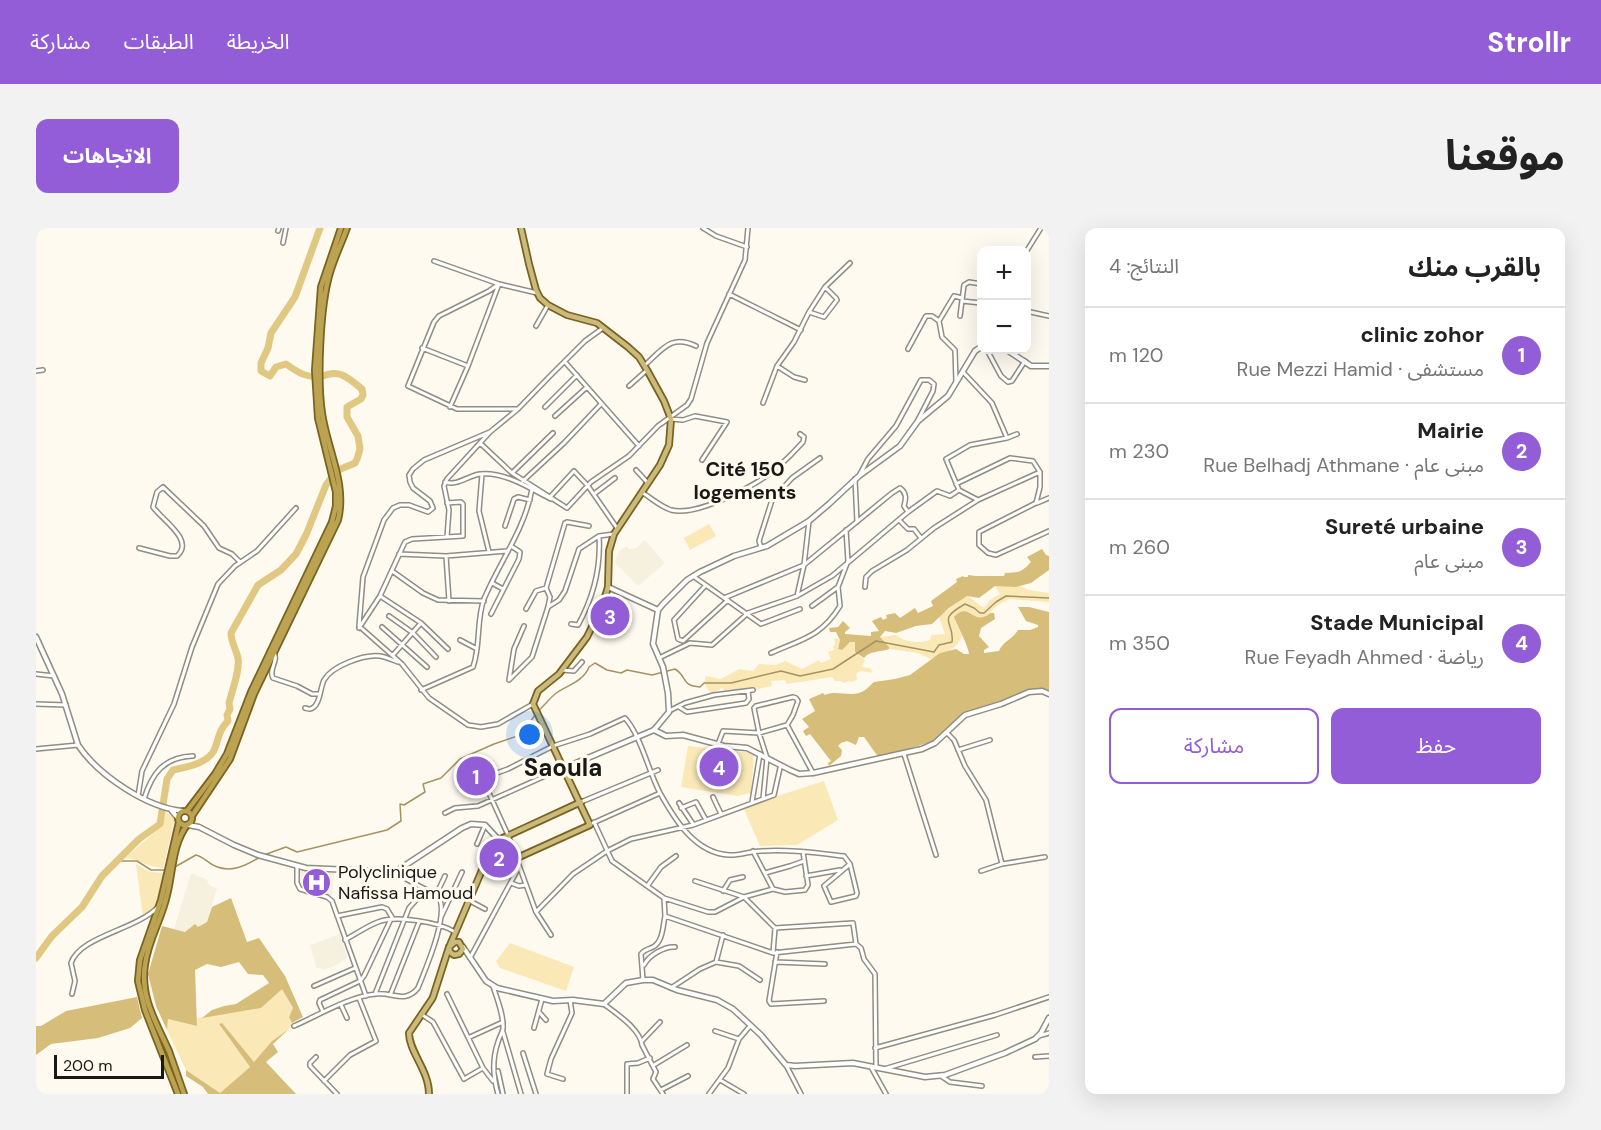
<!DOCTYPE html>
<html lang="ar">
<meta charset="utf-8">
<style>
body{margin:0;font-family:"DM Sans","Noto Sans Arabic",sans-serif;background:#f2f2f2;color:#222;direction:rtl}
.controls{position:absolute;right:18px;top:18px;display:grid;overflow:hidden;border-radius:12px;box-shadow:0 6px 24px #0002}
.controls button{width:54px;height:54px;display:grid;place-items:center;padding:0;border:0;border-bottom:2px solid #e0e0e0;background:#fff;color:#222;font:30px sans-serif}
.scale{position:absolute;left:18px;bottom:15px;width:110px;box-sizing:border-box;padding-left:6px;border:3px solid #1a1815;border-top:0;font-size:16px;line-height:21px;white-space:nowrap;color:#1a1815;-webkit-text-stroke:4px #fefaef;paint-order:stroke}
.you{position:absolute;left:494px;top:507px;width:21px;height:21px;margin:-15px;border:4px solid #fff;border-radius:50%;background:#1a73e8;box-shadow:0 0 0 9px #1a73e833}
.badge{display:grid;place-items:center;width:39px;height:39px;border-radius:50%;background:#925dd6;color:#fff;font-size:20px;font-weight:700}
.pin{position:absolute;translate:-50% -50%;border:3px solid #fff;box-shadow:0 2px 6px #0006}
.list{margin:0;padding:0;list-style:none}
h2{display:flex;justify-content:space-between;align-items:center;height:78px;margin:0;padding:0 24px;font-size:26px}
h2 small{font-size:20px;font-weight:400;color:#767676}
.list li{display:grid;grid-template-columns:39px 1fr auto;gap:18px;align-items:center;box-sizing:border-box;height:96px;padding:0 24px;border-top:2px solid #e0e0e0}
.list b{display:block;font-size:22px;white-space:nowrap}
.list p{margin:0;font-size:20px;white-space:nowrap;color:#767676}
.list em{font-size:20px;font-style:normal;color:#767676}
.actions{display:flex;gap:12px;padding:18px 24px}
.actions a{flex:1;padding:14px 0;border:2px solid #925dd6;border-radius:12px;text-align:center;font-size:21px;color:#925dd6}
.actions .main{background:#925dd6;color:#fff}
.map{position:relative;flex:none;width:1013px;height:866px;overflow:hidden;direction:ltr;border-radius:12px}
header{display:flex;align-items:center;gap:36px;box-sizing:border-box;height:84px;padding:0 30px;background:#925dd6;color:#fff}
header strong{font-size:28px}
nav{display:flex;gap:33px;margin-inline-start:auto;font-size:21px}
.intro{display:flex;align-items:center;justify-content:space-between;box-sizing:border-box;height:144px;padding:0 36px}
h1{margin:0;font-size:42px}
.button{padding:15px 27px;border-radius:12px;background:#925dd6;color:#fff;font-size:21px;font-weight:700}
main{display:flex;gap:36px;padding:0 36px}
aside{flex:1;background:#fff;border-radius:12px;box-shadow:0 6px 24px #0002}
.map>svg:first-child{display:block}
</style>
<header>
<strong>Strollr</strong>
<nav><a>الخريطة</a><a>الطبقات</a><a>مشاركة</a></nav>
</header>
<div class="intro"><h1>موقعنا</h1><a class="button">الاتجاهات</a></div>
<main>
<aside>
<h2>بالقرب منك<small>النتائج: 4</small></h2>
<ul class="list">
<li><span class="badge">1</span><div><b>clinic zohor</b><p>مستشفى · Rue Mezzi Hamid</p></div><em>120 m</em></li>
<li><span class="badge">2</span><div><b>Mairie</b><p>مبنى عام · Rue Belhadj Athmane</p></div><em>230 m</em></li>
<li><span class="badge">3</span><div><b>Sureté urbaine</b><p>مبنى عام</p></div><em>260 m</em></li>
<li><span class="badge">4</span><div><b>Stade Municipal</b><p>رياضة · Rue Feyadh Ahmed</p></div><em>350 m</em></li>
</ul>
<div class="actions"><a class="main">حفظ</a><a>مشاركة</a></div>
</aside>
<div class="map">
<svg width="1013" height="866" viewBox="0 0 1013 866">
<rect width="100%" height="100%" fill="#fefaef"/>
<path fill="#f6f0de" d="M609 312 629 335 602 358 579 335 583 323 591 318 593 321 600 320Z
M264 643 298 645 296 668H281L265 660Z
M155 645 172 652 171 654 174 658 181 660 171 694 162 700 159 697 150 704 138 701Z
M304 706 311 730 298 738 286 742 285 739 281 741 274 717Z"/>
<path fill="#fae8b6" d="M673 296 680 308 654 322 648 310Z
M959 358H984L993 362 1013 365V374L973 371 962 377 948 390 939 389 919 392 926 407C922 422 907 425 895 431L882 425 853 421 843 409 860 407C868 414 884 416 894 412L895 407 909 406 903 389 931 367 946 379H949L954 372 964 366Z
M798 410 804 412 802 420 806 422 814 414H819V424L829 432 826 439 834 440 837 444C831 446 826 440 820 446L821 452 816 454 814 453 807 455 805 453H799L796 449 751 456 749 452 735 453 736 458 692 467 686 460 675 466 668 455 670 448 685 451 703 441 717 443 723 436 740 437 749 433 766 441 783 432 785 435 795 431 792 424 798 422 797 418 799 417Z
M652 518 718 525 715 565 701 568 645 559Z
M788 553 802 592 761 617 724 618 707 579Z
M130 584 139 590 127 640C113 640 104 631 89 630L125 599Z
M100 636 114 644 128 645 120 678 107 689Z
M474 715 538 739 530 763 464 740 460 733Z
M246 760 257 781 253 789 256 795 253 801 236 813 218 834 183 796 214 839 184 865 150 842 131 802 132 791 161 798V790L225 780Z"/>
<path fill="#d6be7a" d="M1006 321 1010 327 1013 328V342L995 355 980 359 959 358 943 370 931 368 913 380 896 396 880 398 860 405 849 403 844 409 853 419V421C845 424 833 423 828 430L819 424V414H814L806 422 802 421 804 412 800 404H794L793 400 802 399 807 393 814 400 809 404V406L835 408V404L843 403 836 393 845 389 847 392 851 390 850 387 859 385 864 390 879 380 882 385 897 378 895 373 921 354 920 351 927 348 928 349H932V347L940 348H968L969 345C982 344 984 346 995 334L991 329Z
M982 379H993L1013 384V463L998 461 937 483 901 512 843 530 828 509H823L820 517 811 513 805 515 802 518 806 522 805 528 793 538 792 535 795 533 774 506 770 508 767 503 773 499 766 491 779 483 773 471 787 465 789 467C798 462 812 468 823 465 830 463 833 458 838 454L859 451 874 447 904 425 920 421 928 426H933C932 417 922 399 918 389 934 372 937 400 954 385H958L959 391 945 400 943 408 953 419 948 422V425L963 423C967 413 977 411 982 402H994L1002 399V397L990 393Z
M195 670 211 714 223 710 249 748 267 789 256 795 253 789 257 780 246 761 225 780 166 790 176 782 188 778 200 776 233 755 227 747 212 746 203 734 185 739 171 736 159 742 161 798 132 791 131 802 120 778 112 746 126 698 149 704 159 696 162 699 171 694 176 679Z
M101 769 106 790 94 800 62 810 15 816 0 827V798H5L30 783Z
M186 795 218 834 236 813 253 801 237 816 242 824 230 834 260 866H172L167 859 150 848V842L184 865 214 839 183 796Z"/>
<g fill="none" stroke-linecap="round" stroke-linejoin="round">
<path stroke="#a59362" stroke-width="1.5" d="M502 483C508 478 513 471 519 466 531 457 547 454 553 439L559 435 571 442 585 445 591 442 616 447 639 441C652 449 645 458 664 459L668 455H695L745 443 764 448 797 441 840 413 898 424 903 417 916 414C919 393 899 393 929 376L938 380 944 385H948L960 374 970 368 1013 370
M228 627 250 619 261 624 351 602 365 593 364 576 368 577 389 564 387 556 405 550 424 531 458 516 490 505 492 497 499 487
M81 633H101L115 642H130
M137 640 160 627C167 629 170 633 177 637 194 646 209 638 224 629"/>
<path stroke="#e0c883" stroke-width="7" d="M0 730 16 708 46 679 66 648 103 611 124 596 131 551 137 542C151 539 174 535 179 520 183 509 183 502 192 493L191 487 194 481 193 475C196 462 204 443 202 430 200 421 195 414 195 405L222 357 245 342 260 326 270 307 290 257 300 243 319 235 321 231 324 221 322 208 311 189V179L325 171 327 167 326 161C320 156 313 150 306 147 299 144 294 146 286 148 272 151 261 144 250 136L240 139 234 148 225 143V135L232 120 235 105 259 69 284 0"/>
<defs>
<path id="minor" d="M667 0 680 8 711 19
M242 3 243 0
M247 15 250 0
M990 24 1005 0
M398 33 463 56 432 138 414 179
M693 66 765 102
M926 73 945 75
M990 83 1013 88
M773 84 788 89 801 72 800 70 789 59
M924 88 928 57 933 54 945 56
M903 93 918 68 926 70
M500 98 512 77
M386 120 432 138
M872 121 890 88H896L903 93 906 109 919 122 920 154
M951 122 965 148 972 154 976 153 989 133
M529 134 603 218
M609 137C627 121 635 106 660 118
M741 138 758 149 769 152
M0 143 7 142
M593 158 611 142
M727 175 741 138 758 114 773 84 789 59 814 35
M509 179 541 147
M482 181H421L372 158 398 94 403 88 453 63 463 56 501 65
M519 188 551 159
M635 191 647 192 659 188 691 194 666 232
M454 204 388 232 377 241 373 247 374 254 377 260 394 273 397 280 392 284 373 277H364L357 280 348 292 327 349 323 398 366 436 393 470 432 497 445 499 462 496 497 476
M971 210 981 206
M444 215 476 245 517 205
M600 242 611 254
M1004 244V259L1000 275 943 304V317L952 325 960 327 1013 303
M476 245 531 280 555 254 593 228 622 198 651 177 655 171 671 115 709 32 712 0
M446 246 443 283 453 324
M824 246 832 231 860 198 885 152H893L898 156 897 163 882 192
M819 251 821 294
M487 253 528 215 565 176
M409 254C422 258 431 248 444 246 468 243 495 261 515 271
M923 262 910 231 934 217 971 210 956 175 927 144
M607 265C615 270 625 279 635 282 661 289 721 257 741 240 750 232 759 223 767 214L768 209 764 206
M558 266 579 250
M515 268 538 243 552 258 581 300
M1001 275 1013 270
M872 284 901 263 914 268 923 262 942 272 1004 244 997 233 974 230 920 256
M863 292 872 301H878L885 310
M469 298 478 271 482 269 494 272
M411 309 413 282 408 258 411 251 454 204 482 181 514 148 549 113 567 100
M725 319 723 313 736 272 756 250 784 230
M103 320 134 328H141C159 312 126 292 117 279L121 264 127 259 168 298 183 320 196 326 204 334
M363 326 410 328 471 323
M410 328 413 373
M356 343 387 365 402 372 448 373
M657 348 725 396 764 381
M456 355 467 361
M669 358 638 392 642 411 647 413 692 372
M829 359 830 349 836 343 871 322 898 300 942 272
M344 368 385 395 412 421
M761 368 768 337 773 293
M776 378 802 359 812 333 810 302
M512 379 523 372 529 363 543 321 563 308 578 306
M490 381 500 363 510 360
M455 386 483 331 484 324 475 318
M353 388 377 405 400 429
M535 396 542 397C557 370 565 339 563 308
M488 398 478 421 473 452 496 429 512 379 514 369 510 360 529 295 531 294 553 298
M346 399 391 439
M323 400 344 368 369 314 376 311 427 308V276L425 274 411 275
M424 412 441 421
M238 424C243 434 232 441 237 450L261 458 276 466H284
M735 425C766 411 785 409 804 378L802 359
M357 427 385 395
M623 430 654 415 676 417 712 385 761 368 796 348 872 284 868 278C870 271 871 265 864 260L856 265 768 337 688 370
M526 442 538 443 546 434
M0 446 18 448
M385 462 437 439C445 417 440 392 448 371 463 335 489 301 496 261
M0 476 30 477
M643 479 651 484 710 475 713 471 712 463
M269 480C273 481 274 482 278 479 285 473 284 460 288 452 296 438 328 426 344 428 350 429 356 432 362 434
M633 483 649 475 678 467 717 462
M911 505 918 512 929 538 950 572 966 636
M682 516 687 503 723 505 751 497
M0 521 42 517
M922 522 954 512
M868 526 900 627
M442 541 472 607 500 684 537 646 571 623 595 611 657 597 738 567 744 540
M447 550 472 541 517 518 554 506 589 490C605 508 612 542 624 565 639 592 659 625 693 627 703 628 714 623 725 623 752 621 781 625 808 628L814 636 788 658 795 674 820 668 821 665 814 636
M102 568 106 543 138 476 156 419 182 356 199 338 221 323 260 280
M677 569 685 586
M108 571C116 545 128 529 157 528
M727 571 731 530 723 505 718 480 720 478 757 469 760 470 762 473 757 487 751 497 777 545
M545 574 622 542
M716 574 724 526
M643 575 657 596
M645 580 660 574 670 592
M409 585 419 580 442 578 527 540
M558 594 576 633 628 670
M557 595 624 565
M441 616 449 597
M717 623 737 661
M261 638V655L264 661 291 669 296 673 330 768
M945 643 966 636 1009 629
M729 645 754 638 768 633
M770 648 804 642
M659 653 708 669 737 661 749 664 769 662 772 657 767 624
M475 655 483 658 490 657
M612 657 625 639 640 628
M687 663 694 652 707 649
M400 667 409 648
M434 673 449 681
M500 684 515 707
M301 688 346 679 351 681 357 691
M405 689 426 644
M309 712C320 706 331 698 342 694 360 687 403 694 419 704
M820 716 737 725 629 688 628 670 672 684H679L708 669 739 700 817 695 820 716 825 720 828 731 839 746 840 840
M741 724 733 773 735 776 788 773
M737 725 739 700
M434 730 483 639
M680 734 703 738 724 752
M739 734 789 736
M608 737C613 727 629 718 639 719
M607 752 605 726C609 721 611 722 617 719 627 714 627 697 629 688
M278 758 319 740
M457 758C461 771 468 787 467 801 466 805 463 810 462 814 456 831 457 849 462 866
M635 760 664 741 680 734 687 707
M355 765 383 694
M36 766 39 753 35 735C44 708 100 702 122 679
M339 766 373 680 389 662
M568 776C581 786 604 801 606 817L620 844 617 851 627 866
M305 777 311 790
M287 784 283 775 284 772 324 753 328 748 355 691
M503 784 510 792
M385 786 397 794 428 851 447 840 411 766
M258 798C281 788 314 768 340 766 357 764 369 776 382 760 389 742 413 688 403 670 399 664 368 652 359 644
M498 800 506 771
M679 803 703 811
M467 804 485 866
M1003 808 1013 805
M434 809 467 794
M606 813 624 794
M839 820 959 787 1013 769
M487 825 500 866
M280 829 274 835V838L301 866
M999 829 1013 828
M618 837 651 817
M750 837 765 866
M835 839 850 866
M447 840 457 853
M848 841 961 807
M462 843 467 866
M905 848 914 854 946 858
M527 851 511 846 515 831 536 785 534 772
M684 852 708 866
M288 853 314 827 340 813 323 770
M625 862 652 848
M591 866V836L602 835 614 830
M673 866 692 840 703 811 714 798"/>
<path id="tertiary" d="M618 502 630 508 647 507 688 518 711 520 754 542 763 546 777 545 886 521 899 515 929 487 965 476 993 464 1006 463 1013 466
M427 719 450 753 461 760 517 773 537 772 568 776 590 755 607 752H617L641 762 681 772 697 781 725 807 750 837 759 838 817 835 889 849 909 847 969 825 999 811 1005 805 1013 790"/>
<path id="secondary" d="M971 122 995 138H1013
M572 359 622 382
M0 409 26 466 42 517C62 547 111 580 147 583
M528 540 618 502 633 484 632 465 627 439 617 416 622 382 627 376 651 352 664 344 698 328 731 318 773 293 793 276 823 248 864 218 882 193 912 168 939 123 945 119
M136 583 142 590
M152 597 163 599 198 617 222 627 270 640 359 644 426 600 435 596 449 597 462 611"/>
<path id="primary" d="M447 643 481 630 554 597 497 476 502 463 523 446 551 409 567 376 572 359 573 323 578 306 624 237 633 217 635 191 628 173 611 142 603 129 592 119 561 95 531 87 512 77 504 70 500 62 493 36 485 0
M414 717 458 614 545 574
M393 866C393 842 373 824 373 805L396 771 397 769 413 719 419 714H423L427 721 423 726 418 727 414 724 413 719"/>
<path id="trunk" d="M142 590a7 7 0 1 1 14 0a7 7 0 1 1-14 0Z
M151 583 179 546 191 526 215 464 296 294 300 278V264L282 190 279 142 285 59 305 0
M156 588 194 531 218 466 302 292C311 255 291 221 286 185 281 151 284 85 292 52 296 34 305 17 311 0
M142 866 109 782 102 753 104 732 125 672 143 594
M148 866C143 852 138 837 133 823 120 794 104 769 109 737 112 712 126 691 131 667 137 644 136 617 151 597"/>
</defs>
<use href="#minor" stroke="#908d83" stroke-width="6"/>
<use href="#tertiary" stroke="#908d83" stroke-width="7"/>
<use href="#secondary" stroke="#908d83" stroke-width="7"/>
<use href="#primary" stroke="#786320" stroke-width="8"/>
<use href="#trunk" stroke="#786320" stroke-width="8"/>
<use href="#minor" stroke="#fff" stroke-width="3"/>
<use href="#tertiary" stroke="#fff" stroke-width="4"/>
<use href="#secondary" stroke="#fff" stroke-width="4"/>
<use href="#primary" stroke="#ccba7d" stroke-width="4.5"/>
<use href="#trunk" stroke="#bba352" stroke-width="4.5"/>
</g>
<defs>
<symbol id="hospital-disc" viewBox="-11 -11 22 22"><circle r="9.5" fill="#925dd6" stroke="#fefaef"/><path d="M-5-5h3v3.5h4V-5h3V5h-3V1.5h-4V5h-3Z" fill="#fff"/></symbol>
</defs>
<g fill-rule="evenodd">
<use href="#hospital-disc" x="264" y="638" width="33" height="33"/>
</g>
<g text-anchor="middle" stroke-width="6" stroke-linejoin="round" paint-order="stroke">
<g font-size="18" fill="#1a1815" stroke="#fefaef" text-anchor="start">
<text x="302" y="650">Polyclinique<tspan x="302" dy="21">Nafissa Hamoud</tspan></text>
</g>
<g font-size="20" font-weight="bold" fill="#1a1815" stroke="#fefaef">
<text x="709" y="248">Cité 150<tspan x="709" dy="23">logements</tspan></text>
</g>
<g font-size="24" font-weight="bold" fill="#1a1815" stroke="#fefaef">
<text x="527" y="548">Saoula</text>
</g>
</g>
</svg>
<div class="controls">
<button>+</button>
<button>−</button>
</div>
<div class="scale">200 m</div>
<div class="you"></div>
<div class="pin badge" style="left:440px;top:548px">1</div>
<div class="pin badge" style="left:463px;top:630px">2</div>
<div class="pin badge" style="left:574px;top:388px">3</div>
<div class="pin badge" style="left:683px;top:539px">4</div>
</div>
</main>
